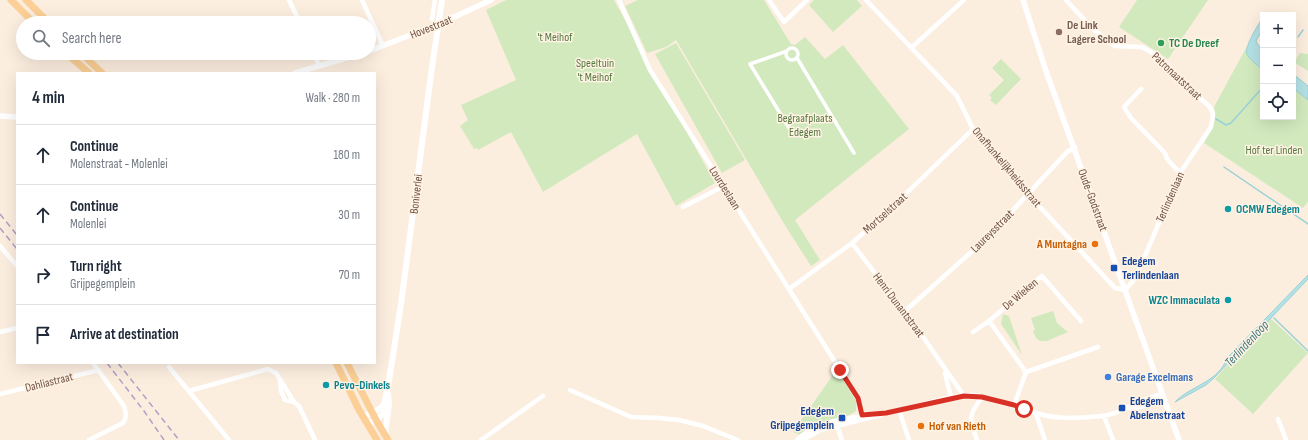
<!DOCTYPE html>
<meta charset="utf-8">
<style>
body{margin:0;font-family:"Sofia Sans Condensed",sans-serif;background:#f6f6f7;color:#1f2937}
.controls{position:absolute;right:12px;top:12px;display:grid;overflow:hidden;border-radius:0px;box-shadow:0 4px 16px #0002}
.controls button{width:36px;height:36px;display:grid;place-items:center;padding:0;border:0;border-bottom:1px solid #e0e1e3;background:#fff;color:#1f2937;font:20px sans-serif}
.stop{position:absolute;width:12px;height:12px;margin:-9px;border:3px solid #d93025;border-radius:50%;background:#fff}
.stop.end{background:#d93025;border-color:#fff;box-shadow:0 1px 4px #0008}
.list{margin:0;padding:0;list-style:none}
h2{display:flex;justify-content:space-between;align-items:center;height:52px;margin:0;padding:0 16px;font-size:17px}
h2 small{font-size:13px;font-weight:400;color:#747a83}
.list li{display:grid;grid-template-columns:26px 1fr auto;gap:12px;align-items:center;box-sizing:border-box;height:60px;padding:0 16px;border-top:1px solid #e0e1e3}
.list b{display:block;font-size:15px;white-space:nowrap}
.list p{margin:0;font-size:13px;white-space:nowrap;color:#747a83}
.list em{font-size:13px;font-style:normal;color:#747a83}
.icon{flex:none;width:22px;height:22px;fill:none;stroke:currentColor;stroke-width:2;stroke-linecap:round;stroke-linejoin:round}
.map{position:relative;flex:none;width:1308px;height:440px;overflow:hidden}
.search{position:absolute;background:#fff;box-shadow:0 4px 16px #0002;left:16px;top:16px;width:360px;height:44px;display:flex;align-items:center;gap:10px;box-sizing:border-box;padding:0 14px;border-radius:22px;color:#747a83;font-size:15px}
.panel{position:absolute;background:#fff;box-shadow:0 4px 16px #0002;left:16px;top:72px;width:360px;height:292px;border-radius:0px}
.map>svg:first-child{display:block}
</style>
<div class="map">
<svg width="1308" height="440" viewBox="0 0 1308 440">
<rect width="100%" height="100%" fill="#fceedf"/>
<path fill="#d2e9be" d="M506 0H614L715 183 676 206 637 134 543 192 511 132 478 150 477 148 474 149 460 126 468 120 461 105 516 80 486 10Z
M638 0H764L791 44 795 45 805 37 825 59 843 45 909 129 795 220 820 260 811 266 786 227 676 40 666 47 647 53 625 6Z
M814 0H857L862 6 833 32 809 5Z
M1137 0H1208L1168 59 1119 27Z
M676 43 745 160 722 173 655 54Z
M1247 46 1263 47V117H1293V73L1308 86V202L1303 208 1204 143C1211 131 1218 121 1214 107Z
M1300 53 1308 54V71L1295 63V61Z
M1001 59 1021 79 996 105 990 100 992 98 989 95 1004 80 992 68Z
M1053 311 1057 323 1068 332 1047 341H1040L1036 338 1033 331 1035 330 1031 318Z
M1003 314 1009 316 1022 355 1001 324Z
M1270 318 1308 353 1253 414 1215 379Z
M837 369 856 401V411C840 422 817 425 800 435L793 432Z"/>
<path fill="#b4e1e5" stroke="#9ad1d6" d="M1262 19 1263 28 1256 41 1258 45 1263 49V70C1258 65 1250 60 1247 54 1244 47 1258 25 1262 19Z
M1293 74 1308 86V100L1293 88Z
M1308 275V279L1214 378 1206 385 1175 402C1190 386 1219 382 1227 358Z"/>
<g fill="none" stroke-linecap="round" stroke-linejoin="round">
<path stroke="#9ad1d6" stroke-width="1.5" d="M1298 37 1303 30
M1216 119 1226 125 1231 123 1263 87
M1224 167 1308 224
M1274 318 1308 351"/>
<path stroke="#fff" stroke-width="3.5" d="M786 54a6 6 0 1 1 12 0a6 6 0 1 1-12 0Z
M787 51 750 64 789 128
M797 58 854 153"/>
<path stroke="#fff" stroke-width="4.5" d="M289 0 300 23
M362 0 383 46
M619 0 650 70 858 398 862 415
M769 0 784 22 807 0
M866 0 957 96 973 129 1028 194 1115 288 1125 290 1133 281 1142 263 1180 173 1211 127 1213 114 1210 107 1184 84 1165 62 1156 55 1142 47 1115 46 1110 43 1091 27 1066 0
M432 19 435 0
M911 48 964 0
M314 53 319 66
M1141 89 1124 107 1131 118 1165 153 1167 159 1180 173
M683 207 724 186
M852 243 896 301 905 311 964 396
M0 246 17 266
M789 289 852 243 890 209 973 129
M905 311 978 246 1001 223 1067 152 1075 147
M0 332 17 328
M973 332 989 321
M169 367 229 440
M1026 372 1098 347
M945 373 951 398
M280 381 281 391 285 400 294 402 299 406 315 440
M570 390 631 417 659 418 679 420 703 426 738 440
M189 391 268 369 276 373 294 402
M0 394 99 370
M1014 405 1026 372 989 321 1042 276 1081 321
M1129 408 1140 407 1164 400
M899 410 909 440
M1036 414 1045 440
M1104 416 1113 440
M1278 419 1286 440
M836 423 842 440
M89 440 123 423C127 417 126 413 124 406L93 363
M481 440 543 396
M797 440C822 415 868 418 900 410 919 406 953 394 972 395 994 397 1015 407 1036 413 1057 420 1081 418 1102 416 1115 415 1126 408 1136 403 1144 399 1153 397 1162 394
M803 440 820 430 881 415
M977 440C969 418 968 416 982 397"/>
<path stroke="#fff" stroke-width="5.5" d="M1023 0 1046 71 1179 440
M369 51 439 24 491 0
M295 73 363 53
M0 116 17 117"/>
<path stroke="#fff" stroke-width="6" d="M363 417 381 408 384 404 388 387 401 304 432 67 442 0
M367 424 376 420 388 410
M385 436 389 403 388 394"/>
<path stroke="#fbcf96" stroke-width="7" d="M11 0 34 23
M26 0 49 23
M66 53 89 73
M81 53 102 73
M336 363 359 410 377 440
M347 363 376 420 388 440"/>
<path stroke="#b09fc4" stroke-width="1.5" stroke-dasharray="6 4" stroke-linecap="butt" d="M0 214 17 235
M0 228 17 249
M107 363 144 411 164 440
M118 363 179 440"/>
</g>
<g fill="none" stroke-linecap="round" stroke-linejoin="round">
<path stroke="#d93025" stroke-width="5" d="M840 370 858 398 862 415 886 413 964 396 982 397 1014 405 1024 409"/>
</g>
<circle fill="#8d6e63" stroke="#fff3e4" stroke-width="1.5" cx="1059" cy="32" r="4"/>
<circle fill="#2e9e5b" stroke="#fff3e4" stroke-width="1.5" cx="1161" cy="43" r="4"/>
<g fill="#0f9aa8" stroke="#fff3e4" stroke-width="1.5">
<circle cx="1228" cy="209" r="4"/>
<circle cx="1228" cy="300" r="4"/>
<circle cx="326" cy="385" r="4"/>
</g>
<g fill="#e8710a" stroke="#fff3e4" stroke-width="1.5">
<circle cx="1095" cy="244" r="4"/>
<circle cx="921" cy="426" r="4"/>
</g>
<g fill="#1a4fb4" stroke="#fff3e4" stroke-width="1.5">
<rect x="1110" y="264" width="8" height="8" rx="2"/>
<rect x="1118" y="404" width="8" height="8" rx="2"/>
<rect x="838" y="414" width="8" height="8" rx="2"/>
</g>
<circle fill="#3f7fe0" stroke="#fff3e4" stroke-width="1.5" cx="1108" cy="377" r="4"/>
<g text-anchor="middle" stroke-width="3" stroke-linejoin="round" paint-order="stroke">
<g font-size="12" font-weight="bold" fill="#785e54" stroke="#fff3e4" text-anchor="start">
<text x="1067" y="29">De Link<tspan x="1067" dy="14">Lagere School</tspan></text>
</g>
<g font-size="12" fill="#715347" stroke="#fff3e4">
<text transform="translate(431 27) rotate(-22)" y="4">Hovestraat</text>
<text transform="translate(1177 76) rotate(43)" y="4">Patronaatstraat</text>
<text transform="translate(1007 167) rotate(50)" y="4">Onafhankelijkheidsstraat</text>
<text transform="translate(725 188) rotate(58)" y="4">Lourdeslaan</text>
<text transform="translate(416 194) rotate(-83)" y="4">Boniverlei</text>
<text transform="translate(1170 197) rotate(-66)" y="4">Terlindenlaan</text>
<text transform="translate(1093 200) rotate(70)" y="4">Oude-Godstraat</text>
<text transform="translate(885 213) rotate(-42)" y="4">Mortselstraat</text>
<text transform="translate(992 231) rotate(-45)" y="4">Laureysstraat</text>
<text transform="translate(1020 294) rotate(-40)" y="4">De Wieken</text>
<text transform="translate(899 305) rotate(53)" y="4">Henri Dunantstraat</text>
<text transform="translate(49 382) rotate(-14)" y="4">Dahliastraat</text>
</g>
<g font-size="12" fill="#54783f" stroke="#fff3e4">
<text x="555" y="41">'t Meihof</text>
<text x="595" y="67">Speeltuin<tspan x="595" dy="14">'t Meihof</tspan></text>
<text x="805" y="122">Begraafplaats<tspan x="805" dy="14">Edegem</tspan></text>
<text x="1274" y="154">Hof ter Linden</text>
</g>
<g font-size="12" font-weight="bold" fill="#27864d" stroke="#fff3e4" text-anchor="start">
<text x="1169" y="47">TC De Dreef</text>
</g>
<g font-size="12" font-weight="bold" fill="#0d838f" stroke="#fff3e4" text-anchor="start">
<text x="1236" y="213">OCMW Edegem</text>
<text x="1220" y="304" text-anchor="end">WZC Immaculata</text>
<text x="334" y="389">Pevo-Dinkels</text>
</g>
<g font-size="12" font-weight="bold" fill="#c56008" stroke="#fff3e4" text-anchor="end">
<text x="1087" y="248">A Muntagna</text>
<text x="929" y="430" text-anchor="start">Hof van Rieth</text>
</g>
<g font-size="12" font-weight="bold" fill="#164399" stroke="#fff3e4" text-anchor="start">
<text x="1122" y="265">Edegem<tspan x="1122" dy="14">Terlindenlaan</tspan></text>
<text x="1130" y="405">Edegem<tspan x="1130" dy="14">Abelenstraat</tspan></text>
<text x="834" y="415" text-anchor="end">Edegem<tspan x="834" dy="14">Grijpegemplein</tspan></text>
</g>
<g font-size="12" font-weight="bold" fill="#366cbe" stroke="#fff3e4" text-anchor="start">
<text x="1116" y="381">Garage Excelmans</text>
</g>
<g font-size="13" font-style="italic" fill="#3f787f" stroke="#fff3e4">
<text transform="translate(1246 343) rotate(-47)" y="5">Terlindenloop</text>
</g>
</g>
</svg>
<div class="controls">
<button>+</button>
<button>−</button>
<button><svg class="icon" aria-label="locate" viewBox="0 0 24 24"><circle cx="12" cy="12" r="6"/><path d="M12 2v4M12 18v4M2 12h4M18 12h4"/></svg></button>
</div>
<div class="stop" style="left:1024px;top:409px"></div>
<div class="stop end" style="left:840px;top:370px"></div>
<div class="search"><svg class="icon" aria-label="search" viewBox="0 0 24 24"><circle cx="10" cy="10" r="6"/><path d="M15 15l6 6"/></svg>Search here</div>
<section class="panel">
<h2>4 min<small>Walk · 280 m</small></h2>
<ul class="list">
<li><svg class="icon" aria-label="ahead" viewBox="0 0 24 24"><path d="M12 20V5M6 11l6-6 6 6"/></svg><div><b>Continue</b><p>Molenstraat - Molenlei</p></div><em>180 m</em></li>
<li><svg class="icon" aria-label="ahead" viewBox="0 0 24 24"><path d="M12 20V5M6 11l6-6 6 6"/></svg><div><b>Continue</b><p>Molenlei</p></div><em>30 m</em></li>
<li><svg class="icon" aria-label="right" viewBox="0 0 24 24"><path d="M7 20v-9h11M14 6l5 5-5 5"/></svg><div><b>Turn right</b><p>Grijpegemplein</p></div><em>70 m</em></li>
<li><svg class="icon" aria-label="arrive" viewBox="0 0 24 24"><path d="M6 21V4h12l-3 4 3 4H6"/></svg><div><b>Arrive at destination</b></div></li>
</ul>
</section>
</div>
